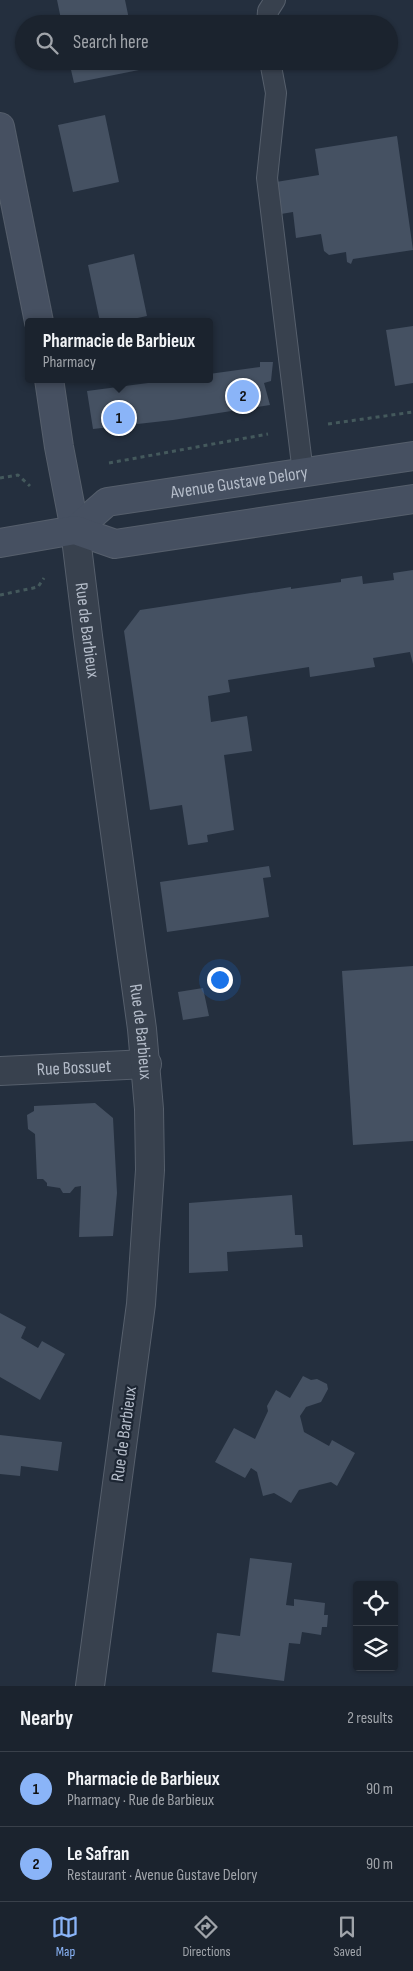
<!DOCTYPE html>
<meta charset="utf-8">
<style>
body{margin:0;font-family:"Sofia Sans Condensed",sans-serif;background:#242b36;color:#f1f3f6}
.controls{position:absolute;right:15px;bottom:15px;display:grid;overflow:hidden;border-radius:5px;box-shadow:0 1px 4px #0004}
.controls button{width:45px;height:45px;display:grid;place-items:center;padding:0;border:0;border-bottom:1px solid #39404a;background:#1b232e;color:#f1f3f6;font:25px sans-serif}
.you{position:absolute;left:219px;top:979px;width:18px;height:18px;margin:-12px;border:4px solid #fff;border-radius:50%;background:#1a73e8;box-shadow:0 0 0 8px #1a73e833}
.badge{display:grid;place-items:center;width:32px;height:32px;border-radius:50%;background:#8ab4f8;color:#111;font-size:16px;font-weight:700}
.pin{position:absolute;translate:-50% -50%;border:2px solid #fff;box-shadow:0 1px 5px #0006}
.popup{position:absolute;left:25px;top:318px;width:188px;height:65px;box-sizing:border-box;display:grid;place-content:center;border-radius:5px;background:#1b232e;filter:drop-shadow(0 1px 4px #0005);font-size:16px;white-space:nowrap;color:#a0a4aa}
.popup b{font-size:19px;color:#f1f3f6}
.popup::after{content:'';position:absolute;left:50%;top:100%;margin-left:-10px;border:10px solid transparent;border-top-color:#1b232e}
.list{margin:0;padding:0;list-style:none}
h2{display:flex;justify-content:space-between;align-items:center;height:65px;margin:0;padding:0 20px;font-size:21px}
h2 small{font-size:16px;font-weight:400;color:#a0a4aa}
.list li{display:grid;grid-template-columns:32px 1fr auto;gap:15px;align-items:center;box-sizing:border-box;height:75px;padding:0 20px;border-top:1px solid #39404a}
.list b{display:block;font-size:19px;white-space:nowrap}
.list p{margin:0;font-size:16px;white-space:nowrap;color:#a0a4aa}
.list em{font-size:16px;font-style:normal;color:#a0a4aa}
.icon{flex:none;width:28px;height:28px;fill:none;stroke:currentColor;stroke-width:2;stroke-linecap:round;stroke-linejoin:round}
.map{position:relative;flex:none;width:413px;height:1686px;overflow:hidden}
.search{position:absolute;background:#1b232e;box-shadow:0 1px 4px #0004;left:15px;right:15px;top:15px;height:55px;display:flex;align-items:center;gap:12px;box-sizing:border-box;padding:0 18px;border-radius:28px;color:#a0a4aa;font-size:19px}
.sheet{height:215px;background:#1b232e}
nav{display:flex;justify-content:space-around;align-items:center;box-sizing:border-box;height:70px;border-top:1px solid #39404a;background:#1b232e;font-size:14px;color:#a0a4aa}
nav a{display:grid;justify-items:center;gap:2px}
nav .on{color:#8ab4f8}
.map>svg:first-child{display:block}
</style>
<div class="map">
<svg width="413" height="1686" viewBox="0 0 413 1686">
<rect width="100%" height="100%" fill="#242f3e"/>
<path fill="#455162" d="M 57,0 L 125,0 L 130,24 L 62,24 Z
M 69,61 L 138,61 L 139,70 L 74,83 Z
M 105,115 L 119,182 L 73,192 L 58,125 Z
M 397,136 L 413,250 L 353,259 L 351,264 L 347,262 L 346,252 L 329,255 L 324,251 L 321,234 L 296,238 L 293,212 L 281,214 L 276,182 L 319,175 L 315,149 Z
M 134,254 L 147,316 L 119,322 L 100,322 L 88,265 Z
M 413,326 L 413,383 L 395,386 L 386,330 Z
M 260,362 L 273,362 L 271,381 L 264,383 L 270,405 L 173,420 L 93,429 L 87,391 L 148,383 L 147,379 L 209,379 L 209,374 L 260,367 Z
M 413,570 L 413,664 L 410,652 L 373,658 L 375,667 L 310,677 L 309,667 L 228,680 L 230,692 L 208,696 L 211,722 L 247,716 L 252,751 L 224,755 L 234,830 L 207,835 L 208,842 L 188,845 L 182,805 L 150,810 L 124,631 L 140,610 L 291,587 L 291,589 L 341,582 L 341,579 L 362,576 L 363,584 L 394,580 L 393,573 Z
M 269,866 L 271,877 L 263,878 L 269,917 L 167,932 L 160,882 Z
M 413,966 L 413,1141 L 353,1145 L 342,971 Z
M 203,988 L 209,1016 L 183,1020 L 178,992 Z
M 95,1103 L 113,1118 L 117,1193 L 113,1236 L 79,1237 L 81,1186 L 75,1187 L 70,1193 L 63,1193 L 60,1188 L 47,1186 L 47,1183 L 43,1179 L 37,1179 L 35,1134 L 28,1129 L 27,1115 L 34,1111 L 34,1106 Z
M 292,1195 L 295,1235 L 302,1235 L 303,1247 L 227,1252 L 228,1271 L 189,1273 L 189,1203 Z
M 0,1313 L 26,1327 L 21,1338 L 38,1348 L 42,1341 L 65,1354 L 40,1400 L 0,1377 Z
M 303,1376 L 311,1380 L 317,1379 L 327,1384 L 328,1389 L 321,1402 L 306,1407 L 300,1416 L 304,1432 L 329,1446 L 332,1440 L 355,1453 L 337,1486 L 331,1482 L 299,1490 L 291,1503 L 274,1493 L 263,1496 L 257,1472 L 251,1468 L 245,1478 L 215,1462 L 234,1428 L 255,1439 L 268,1411 L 267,1406 L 276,1390 L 290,1398 Z
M 0,1435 L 62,1442 L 58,1471 L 21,1466 L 20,1476 L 0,1474 Z
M 250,1558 L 292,1563 L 286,1605 L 294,1606 L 294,1599 L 325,1603 L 324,1615 L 328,1615 L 327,1627 L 322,1627 L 321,1635 L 302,1632 L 300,1644 L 289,1643 L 284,1681 L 212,1672 L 217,1633 L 240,1636 Z"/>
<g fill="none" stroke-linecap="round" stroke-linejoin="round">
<defs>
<path id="service" d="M 267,24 L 268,11 L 275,0
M 270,61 L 276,93 L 267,178 L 303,473"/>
<g id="minor">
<path id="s1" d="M 0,1071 L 147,1064"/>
</g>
<g id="tertiary">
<path id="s2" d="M 75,530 L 88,636 L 142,1029 L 149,1109 L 150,1170 L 141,1304 L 90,1686"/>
</g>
<g id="secondary">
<path d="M 0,127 L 39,322"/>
<path d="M 49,379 L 59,447 L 75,530"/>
<path id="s3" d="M 75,530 L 107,502 L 413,456"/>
<path d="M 0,543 L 75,530 L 115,544 L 413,499"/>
</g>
</defs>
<use href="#service" stroke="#565f6c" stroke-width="22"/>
<use href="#minor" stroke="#565f6c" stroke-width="30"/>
<use href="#tertiary" stroke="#565f6c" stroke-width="30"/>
<use href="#secondary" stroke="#565f6c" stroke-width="30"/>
<path stroke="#44595c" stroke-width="3" stroke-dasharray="4 4" stroke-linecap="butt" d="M 328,424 L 413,412
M 109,463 L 268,434
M 0,478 L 18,475 L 30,486
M 0,595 L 38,587 L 44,578"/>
<use href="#service" stroke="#38414e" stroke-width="20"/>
<use href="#minor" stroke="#38414e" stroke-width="28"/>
<use href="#tertiary" stroke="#38414e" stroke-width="28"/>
<use href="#secondary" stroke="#465061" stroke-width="28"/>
</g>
<g text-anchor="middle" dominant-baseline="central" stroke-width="4.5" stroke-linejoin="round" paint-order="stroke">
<g font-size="18" fill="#b4bcc9" stroke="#1d2633">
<text stroke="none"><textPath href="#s3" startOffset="176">Avenue Gustave Delory</textPath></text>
<text stroke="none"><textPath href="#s2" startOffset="101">Rue de Barbieux</textPath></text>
<text stroke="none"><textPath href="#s2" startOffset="506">Rue de Barbieux</textPath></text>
<text stroke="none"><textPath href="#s1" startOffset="74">Rue Bossuet</textPath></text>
<text transform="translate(124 1434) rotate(-82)">Rue de Barbieux</text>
</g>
</g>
</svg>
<div class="controls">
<button><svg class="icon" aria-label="locate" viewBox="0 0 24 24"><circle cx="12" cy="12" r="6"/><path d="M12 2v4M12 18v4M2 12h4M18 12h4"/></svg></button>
<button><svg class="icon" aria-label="layers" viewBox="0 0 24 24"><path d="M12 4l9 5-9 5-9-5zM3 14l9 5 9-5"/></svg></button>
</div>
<div class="you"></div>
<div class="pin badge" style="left:119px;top:418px">1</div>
<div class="popup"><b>Pharmacie de Barbieux</b>Pharmacy</div>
<div class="pin badge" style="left:243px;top:396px">2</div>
<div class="search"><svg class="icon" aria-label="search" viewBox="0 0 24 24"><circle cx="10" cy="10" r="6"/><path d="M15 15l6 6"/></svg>Search here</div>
</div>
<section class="sheet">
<h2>Nearby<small>2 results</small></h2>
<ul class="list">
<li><span class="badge">1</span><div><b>Pharmacie de Barbieux</b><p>Pharmacy · Rue de Barbieux</p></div><em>90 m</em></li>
<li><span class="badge">2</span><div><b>Le Safran</b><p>Restaurant · Avenue Gustave Delory</p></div><em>90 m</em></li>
</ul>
</section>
<nav>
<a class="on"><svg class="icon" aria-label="map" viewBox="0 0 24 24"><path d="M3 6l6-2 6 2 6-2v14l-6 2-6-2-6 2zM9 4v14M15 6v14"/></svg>Map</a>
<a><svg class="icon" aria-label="directions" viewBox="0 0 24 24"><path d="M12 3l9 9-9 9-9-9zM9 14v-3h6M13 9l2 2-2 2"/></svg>Directions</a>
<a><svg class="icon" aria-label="saved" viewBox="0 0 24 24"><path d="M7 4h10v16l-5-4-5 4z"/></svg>Saved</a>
</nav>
